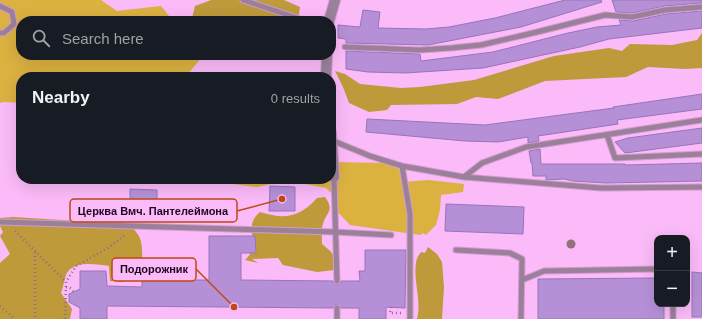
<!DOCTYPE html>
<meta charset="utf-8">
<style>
body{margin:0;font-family:Helvetica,sans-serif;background:#20242c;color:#f1f3f6}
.controls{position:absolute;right:12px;bottom:12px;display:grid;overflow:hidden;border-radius:8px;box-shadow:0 4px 16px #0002}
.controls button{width:36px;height:36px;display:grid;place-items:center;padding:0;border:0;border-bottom:1px solid #363941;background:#171b24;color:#f1f3f6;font:20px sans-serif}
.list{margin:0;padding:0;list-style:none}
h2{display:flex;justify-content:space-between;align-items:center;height:52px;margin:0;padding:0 16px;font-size:17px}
h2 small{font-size:13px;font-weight:400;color:#9ea1a6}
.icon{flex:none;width:22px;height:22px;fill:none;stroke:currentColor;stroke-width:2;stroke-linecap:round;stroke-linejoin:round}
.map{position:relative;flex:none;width:702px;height:319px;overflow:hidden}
.search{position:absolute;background:#171b24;box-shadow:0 4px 16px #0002;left:16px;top:16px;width:320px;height:44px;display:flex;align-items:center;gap:10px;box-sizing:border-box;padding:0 14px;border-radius:16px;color:#9ea1a6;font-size:15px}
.panel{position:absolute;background:#171b24;box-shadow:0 4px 16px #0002;left:16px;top:72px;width:320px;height:112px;border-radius:16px}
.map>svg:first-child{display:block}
</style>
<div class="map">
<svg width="702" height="319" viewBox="0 0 702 319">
<rect width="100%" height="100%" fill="#fbbaf8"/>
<path fill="#dbb140" d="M 0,0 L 101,0 L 117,11 L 161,6 L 173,21 L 21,21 L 21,55 L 204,55 L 185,77 L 21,77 L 21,103 L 4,102 L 0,103 Z
M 332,162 L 387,163 L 399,169 L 403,182 L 428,180 L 464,184 L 463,192 L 441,195 L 440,210 L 436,225 L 426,235 L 423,233 L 420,235 L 350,225 L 333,207 L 332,194 L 326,188 L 300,183 L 276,183 L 257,187 L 216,182 L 152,184 L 142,179 L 136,182 L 116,184 L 118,179 L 331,179 Z"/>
<path fill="#be9a3b" d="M 211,0 L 284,0 L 300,7 L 298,21 L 232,21 L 228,19 L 204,21 L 192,18 L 195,6 Z
M 702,33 L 702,68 L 685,69 L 648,67 L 626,77 L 545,81 L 498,99 L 476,97 L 457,104 L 391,105 L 387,110 L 369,112 L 349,103 L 343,87 L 335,71 L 345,74 L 360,84 L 401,88 L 420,87 L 474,80 L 554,56 L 609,48 L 622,51 L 630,44 L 672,45 L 697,40 Z
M 325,197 C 335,211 326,212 323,224 C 321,230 322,238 322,244 C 333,253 336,255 335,270 L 317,272 L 283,265 L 278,258 L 252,259 L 258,263 L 245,260 C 247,258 250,255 251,252 C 257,236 244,226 260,212 C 285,220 300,217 317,198 Z
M 13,217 L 127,224 C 145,236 142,247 142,266 L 137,272 L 135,279 L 122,282 L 110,281 L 109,266 C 96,264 72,260 66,275 C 64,281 63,288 61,293 L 72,309 L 70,319 L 0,319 L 0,263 L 10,254 L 0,236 L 3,232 L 0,226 L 0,218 Z
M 428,247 L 437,254 L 442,262 L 444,287 L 442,319 L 417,319 C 422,300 413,282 416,263 C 416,259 419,255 421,252 L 425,253 Z"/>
<path fill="#b590d7" stroke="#9874b9" d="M 565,0 L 601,0 L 602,2 L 521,27 L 428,45 L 346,43 L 346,39 L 338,38 L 338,25 L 360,27 L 363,10 L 380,12 L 378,28 L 426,29 L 449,27 L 495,18 Z
M 612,0 L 702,0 L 702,3 L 665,6 L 632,13 L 616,12 Z
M 702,11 L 702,28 L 609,39 L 580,47 L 483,68 L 405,73 L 368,72 L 346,69 L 346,51 L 420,54 L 421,61 L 493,52 L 568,33 L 597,27 L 621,25 L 619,20 L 633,21 L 666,14 Z
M 702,94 L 702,109 L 617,120 L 618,124 L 538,136 L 539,141 L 528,143 L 528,137 L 498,142 L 465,141 L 366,132 L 367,119 L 485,125 L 614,108 L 613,107 Z
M 702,128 L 702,143 L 625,153 L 615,142 L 628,138 Z
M 540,149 L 541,164 L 625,164 L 626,165 L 702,163 L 702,181 L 606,183 L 573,181 L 564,179 L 546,180 L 546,176 L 533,176 L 532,163 L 531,163 L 529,151 Z
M 270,186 L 295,187 L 295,211 L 269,211 Z
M 130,189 L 157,190 L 157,205 L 130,204 Z
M 446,204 L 524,207 L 523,234 L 445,231 Z
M 209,236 L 255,236 L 256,253 L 241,253 L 241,280 L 333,281 L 334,283 L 337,285 L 339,284 L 341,281 L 360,281 L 359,271 L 365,271 L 365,250 L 406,250 L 405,308 L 386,307 L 386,319 L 359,319 L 359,308 L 341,308 L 337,304 L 335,305 L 333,308 L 107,306 L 107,319 L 80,319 L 80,308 L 69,302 L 69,294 L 80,289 L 80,271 L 106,271 L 107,286 L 142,287 L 142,280 L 209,280 Z
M 692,272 L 702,273 L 702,317 L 692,317 Z
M 657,278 L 657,304 L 664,304 L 664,319 L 538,319 L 538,279 Z"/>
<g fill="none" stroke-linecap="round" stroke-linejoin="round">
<defs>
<path id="service" d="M 243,0 L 306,21
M 0,6 L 12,12 L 14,24 L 4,33 L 0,33
M 345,47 L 420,50 L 451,48 L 481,45 L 533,33 L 605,15 L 632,17 L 665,10 L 702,7
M 607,135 L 615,158 L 702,154
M 331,140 L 370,156 L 402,166 L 464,177 L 601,188 L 702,187
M 402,166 L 410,214 L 410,319
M 334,177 L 337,281
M 464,177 L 482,163 L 526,147 L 702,120
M 0,222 L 335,232 L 391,235
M 456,250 L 510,253 L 522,259 L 521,319
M 522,280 L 544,271 L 657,269
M 673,304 L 673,319
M 337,319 L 337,308"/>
<path id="minor" d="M 329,21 L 335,0
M 326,77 L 327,55
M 331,132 L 334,177"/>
</defs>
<use href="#service" stroke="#d39ad1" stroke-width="7"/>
<use href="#minor" stroke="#d39ad1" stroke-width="12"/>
<path stroke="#956893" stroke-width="2.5" stroke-dasharray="1 3" stroke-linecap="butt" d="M 15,231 L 66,282
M 35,252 L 35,319
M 66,287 L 70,288 L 74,292
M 0,306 L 15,319
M 391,307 L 390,313 L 403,313
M 65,319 L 66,282 L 76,266 L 108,248 L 126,234"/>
<use href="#service" stroke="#9b8099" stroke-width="5"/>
<use href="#minor" stroke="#9b8099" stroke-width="10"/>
</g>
<circle fill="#917080" cx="571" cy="244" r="4.5"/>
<path fill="none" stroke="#c04910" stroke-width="1.5" d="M282 199L237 211M234 307L196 269"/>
<g fill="#c04910" stroke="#fbbaf8" stroke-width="1.5">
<circle cx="282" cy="199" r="4"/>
<circle cx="234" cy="307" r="4"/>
</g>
<g fill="#fbbaf8" stroke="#c04910" stroke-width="1.5">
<rect x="70" y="199" width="167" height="23" rx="4"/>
<rect x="112" y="258" width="84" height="23" rx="4"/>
</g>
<g font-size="11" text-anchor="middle" font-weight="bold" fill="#1f081f">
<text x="153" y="215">Церква Вмч. Пантелеймона</text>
<text x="154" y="273">Подорожник</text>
</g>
</svg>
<div class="controls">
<button>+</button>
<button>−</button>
</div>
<div class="search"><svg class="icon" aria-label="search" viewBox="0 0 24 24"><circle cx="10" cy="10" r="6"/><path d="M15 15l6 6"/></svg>Search here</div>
<section class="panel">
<h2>Nearby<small>0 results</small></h2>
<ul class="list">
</ul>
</section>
</div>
